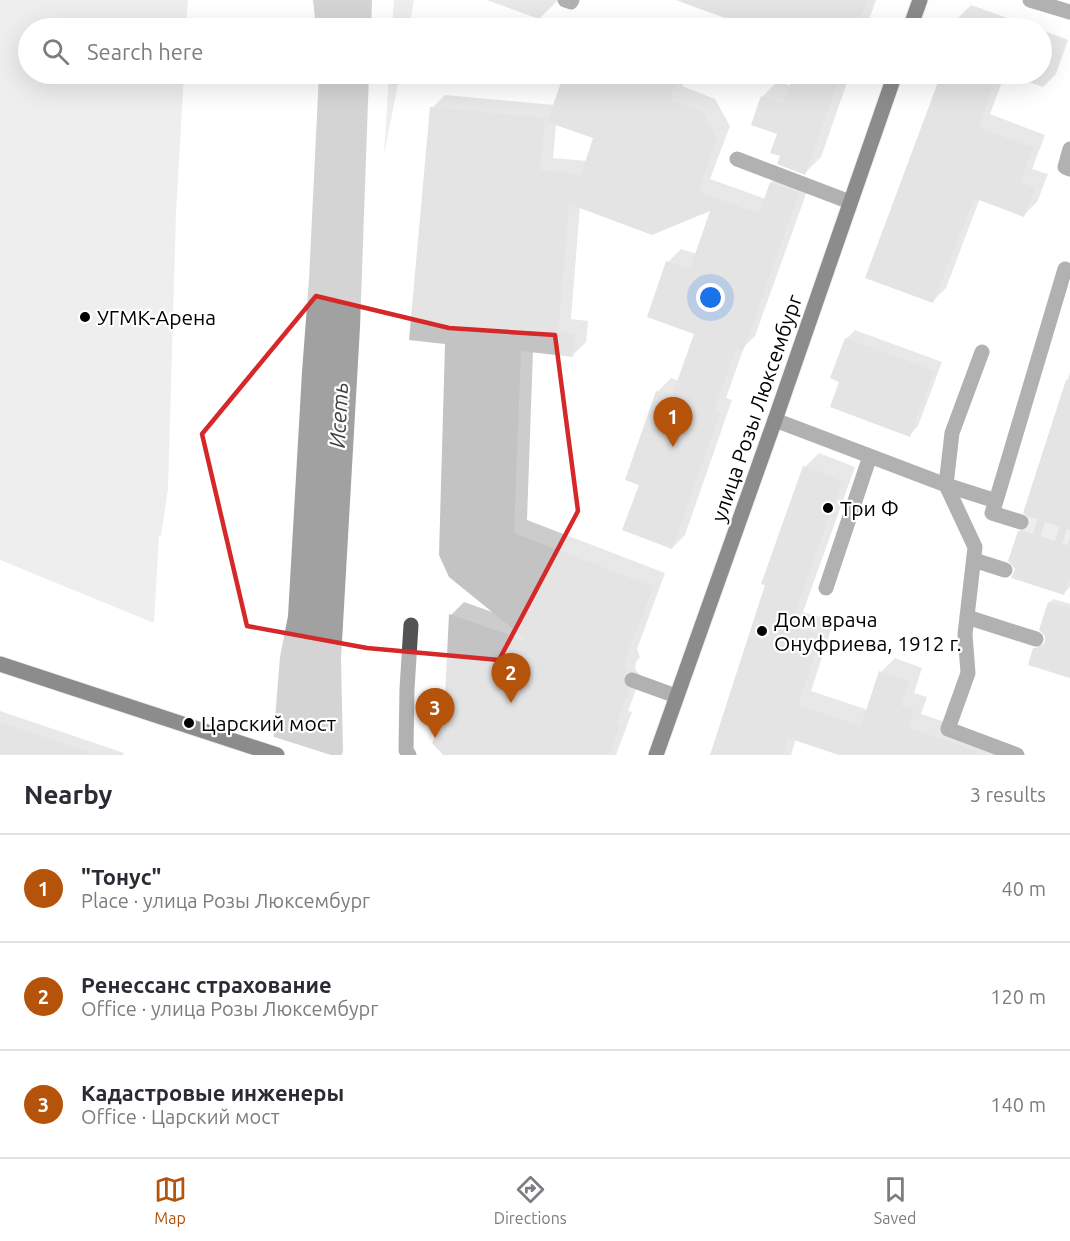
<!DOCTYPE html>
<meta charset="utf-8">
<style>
body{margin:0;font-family:Ubuntu,sans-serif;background:#f7f7f7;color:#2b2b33}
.you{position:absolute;left:711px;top:298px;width:21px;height:21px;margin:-15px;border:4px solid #fff;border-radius:50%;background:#1a73e8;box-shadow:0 0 0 9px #1a73e833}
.badge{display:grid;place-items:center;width:39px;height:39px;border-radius:50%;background:#b45309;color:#fff;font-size:20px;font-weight:700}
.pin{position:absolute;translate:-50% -50px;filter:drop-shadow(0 2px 3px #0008)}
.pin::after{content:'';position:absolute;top:32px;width:21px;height:18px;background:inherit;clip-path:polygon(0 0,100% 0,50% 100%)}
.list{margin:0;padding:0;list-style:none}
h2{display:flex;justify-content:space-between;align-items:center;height:78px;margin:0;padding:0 24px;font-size:26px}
h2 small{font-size:20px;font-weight:400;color:#7c7c81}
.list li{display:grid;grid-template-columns:39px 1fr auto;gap:18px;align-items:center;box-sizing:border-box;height:108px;padding:0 24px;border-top:2px solid #e1e1e2}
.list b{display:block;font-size:22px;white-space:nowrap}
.list p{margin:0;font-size:20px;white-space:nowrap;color:#7c7c81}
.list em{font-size:20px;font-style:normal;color:#7c7c81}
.icon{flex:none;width:33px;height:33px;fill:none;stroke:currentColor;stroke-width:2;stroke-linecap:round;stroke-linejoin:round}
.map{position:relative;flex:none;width:1070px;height:755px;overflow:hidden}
.search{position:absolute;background:#fff;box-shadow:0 6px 24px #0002;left:18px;right:18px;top:18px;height:66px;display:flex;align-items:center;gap:15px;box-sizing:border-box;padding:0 21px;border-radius:33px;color:#7c7c81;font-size:22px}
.sheet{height:402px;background:#fff}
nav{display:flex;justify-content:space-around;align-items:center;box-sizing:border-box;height:84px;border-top:2px solid #e1e1e2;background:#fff;font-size:16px;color:#7c7c81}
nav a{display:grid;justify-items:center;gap:3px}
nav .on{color:#b45309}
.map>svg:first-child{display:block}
</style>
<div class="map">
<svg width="1070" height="755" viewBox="0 0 1070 755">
<rect width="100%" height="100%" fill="#fff"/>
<path fill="#dadada" d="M 0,0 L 188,0 L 186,28 L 28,28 L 28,74 L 184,74 L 176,213 L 168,489 L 161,536 L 159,536 L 154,623 L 0,560 Z
M 394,0 L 414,0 L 409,28 L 392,28 Z
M 389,74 L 400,74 L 384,155 Z"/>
<path fill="#a1a1a1" d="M 313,0 L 372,0 L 371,28 L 316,28 Z
M 319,74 L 369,74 L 360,327 L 341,659 L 343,750 L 342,755 L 272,755 L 280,657 L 288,616 L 302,372 L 309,279 Z"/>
<path fill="#fff" d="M 271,736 L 331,755 L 269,755 Z"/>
<path fill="#0003" fill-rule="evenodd" d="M 487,0 L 558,0 L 539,19 Z
M 676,0 L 876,0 L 866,28 L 755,28 Z
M 971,5 L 1036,28 L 953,28 L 957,19 Z
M 591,24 L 603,28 L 587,28 Z
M 1042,30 L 1068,40 L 1056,74 L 1043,87 L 1005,74 L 990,114 L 1045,135 L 1032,169 L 1048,174 L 1037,202 L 1024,215 L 980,198 L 946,288 L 933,301 L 867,277 L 943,74 L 1042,74 Z
M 565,74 L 686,74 L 682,86 L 715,99 L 730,126 L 710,179 L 766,199 L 771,183 L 784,170 L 811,180 L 755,336 L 744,347 L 726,398 L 732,400 L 685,535 L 672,548 L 640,484 L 627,479 L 658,391 L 671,378 L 679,381 L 696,333 L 668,262 L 681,249 L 697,254 L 713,209 L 580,206 L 571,319 L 588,321 L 586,342 L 573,355 L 533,351 L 527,520 L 665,573 L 637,649 L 640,657 L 636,662 L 635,669 L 641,676 L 628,711 L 632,712 L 616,755 L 445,755 L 434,742 L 440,729 L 446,697 L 451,615 L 464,602 L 495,613 L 447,342 L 432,108 L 445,95 L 555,105 ZM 556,124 L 595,137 L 587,161 L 553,158 Z
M 795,74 L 850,74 L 821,157 L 805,173 L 781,155 L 779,133 L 762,97 L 778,81 L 791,86 Z
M 855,330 L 942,362 L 918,426 L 910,435 L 841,381 L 846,339 Z
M 1070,372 L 1070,587 L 1064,593 L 1016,568 L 1019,532 L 1032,519 L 1025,512 Z
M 819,453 L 855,467 L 803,612 L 834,621 L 811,691 L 868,710 L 881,672 L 895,658 L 922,668 L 914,693 L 927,697 L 921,714 L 984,735 L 1004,755 L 844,755 L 796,739 L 791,755 L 712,755 L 805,467 Z
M 1053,599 L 1070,604 L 1070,677 L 1035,649 L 1039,645 L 1044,645 L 1047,636 L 1049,603 Z
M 0,711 L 124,753 L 123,755 L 0,755 Z"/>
<path fill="#c3c3c3" d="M 682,0 L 867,0 L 857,28 L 753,28 L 681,2 Z
M 564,74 L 679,74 L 670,99 L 703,112 L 717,140 L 698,192 L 759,214 L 770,182 L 799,193 L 743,351 L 736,348 L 714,411 L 720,413 L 672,549 L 622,530 L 639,485 L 625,480 L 656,391 L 672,396 L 694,334 L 647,317 L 666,261 L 690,269 L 710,211 L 652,235 L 569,204 L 558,332 L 575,334 L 573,357 L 521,351 L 514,533 L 653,587 L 624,663 L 628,671 L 623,676 L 623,682 L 629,689 L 616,724 L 620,725 L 609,755 L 443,755 L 432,743 L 439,729 L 445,697 L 449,614 L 529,642 L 449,577 L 439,555 L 445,344 L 409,340 L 430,107 L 545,118 L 540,170 L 581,175 L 593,138 L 547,122 Z
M 794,74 L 841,74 L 805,175 L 777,164 L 780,156 L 770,153 L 777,134 L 751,125 L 761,96 L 783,104 Z
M 941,74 L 998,74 L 978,127 L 1033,148 L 1020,182 L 1035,188 L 1024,217 L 974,198 L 933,303 L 865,278 Z
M 845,338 L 934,371 L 910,437 L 830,407 L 839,382 L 830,378 Z
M 1066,380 L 1070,381 L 1070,576 L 1064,595 L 1011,578 L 1015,569 L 1008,561 L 1018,531 L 1024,531 L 1030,525 L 1030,519 L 1023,513 Z
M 803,466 L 842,481 L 790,626 L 821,635 L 798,705 L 861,726 L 879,671 L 909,682 L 901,706 L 914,711 L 908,728 L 978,751 L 977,755 L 839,755 L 788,738 L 783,755 L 710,755 L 765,585 L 761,584 Z
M 1048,602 L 1070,609 L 1070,678 L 1028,665 L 1033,648 L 1039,648 L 1045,642 L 1045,636 L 1039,630 Z
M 0,722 L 88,752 L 88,755 L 0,755 Z"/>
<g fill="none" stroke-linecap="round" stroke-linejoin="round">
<path stroke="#d9d9d9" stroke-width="15" stroke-dasharray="15 8" stroke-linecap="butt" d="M 1021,522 L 1070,538"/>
<defs>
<path id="major" d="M 910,28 L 920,0
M 0,664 L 277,755
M 656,755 L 775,420 L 895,74"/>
</defs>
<use href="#major" stroke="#dbdbdb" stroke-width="17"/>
<path stroke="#535353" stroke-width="15" d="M 565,0 L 571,2 L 572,0
M 1030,0 L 1070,12
M 1070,149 L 1065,167 L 1070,169
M 737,159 L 850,202
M 982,352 L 952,433 L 946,485 L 975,547 L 965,634 L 968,673 L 948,729 L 1017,755
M 775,420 L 946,485 L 996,501 L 1065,269 L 1070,271
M 996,501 L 992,513 L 1021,522
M 974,560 L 1005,570
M 826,588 L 870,456
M 967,617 L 1036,639
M 632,680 L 676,696
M 409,755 L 406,750 L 407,689 L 411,625"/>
<use href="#major" stroke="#000" stroke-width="15"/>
</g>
<path d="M0 0H1070V755H0ZM 316,296 L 449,328 L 555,335 L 578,511 L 499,660 L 367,648 L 247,626 L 202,434 Z" fill="#fff" fill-opacity=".55" fill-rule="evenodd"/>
<path fill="none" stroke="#d62828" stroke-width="4.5" stroke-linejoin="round" d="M 316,296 L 449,328 L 555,335 L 578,511 L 499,660 L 367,648 L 247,626 L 202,434 Z"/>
<g fill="#000" stroke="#fff" stroke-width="2">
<circle cx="85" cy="317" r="6"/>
<circle cx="828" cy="508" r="6"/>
<circle cx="762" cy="631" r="6"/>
<circle cx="189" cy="723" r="6"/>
</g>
<g text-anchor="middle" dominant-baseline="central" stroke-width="4.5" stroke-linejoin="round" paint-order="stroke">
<g font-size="21" fill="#000" stroke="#fff" text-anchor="start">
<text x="97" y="317">УГМК-Арена</text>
<text x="840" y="508">Три Ф</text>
<text x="774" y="619">Дом врача<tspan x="774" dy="24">Онуфриева, 1912 г.</tspan></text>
<text x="201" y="723">Царский мост</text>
</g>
<g font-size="21" fill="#000" stroke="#fff">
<text transform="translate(756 408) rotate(-71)">улица Розы Люксембург</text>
</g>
<g font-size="22" font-style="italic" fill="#424242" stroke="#fff">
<text transform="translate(338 415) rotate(-87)">Исеть</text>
</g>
</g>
</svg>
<div class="you"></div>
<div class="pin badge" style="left:673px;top:447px">1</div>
<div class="pin badge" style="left:511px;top:703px">2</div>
<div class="pin badge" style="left:435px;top:738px">3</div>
<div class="search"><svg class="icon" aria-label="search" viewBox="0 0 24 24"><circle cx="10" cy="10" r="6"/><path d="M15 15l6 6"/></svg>Search here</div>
</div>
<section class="sheet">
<h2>Nearby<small>3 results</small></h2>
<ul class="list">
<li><span class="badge">1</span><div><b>&quot;Тонус&quot;</b><p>Place · улица Розы Люксембург</p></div><em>40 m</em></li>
<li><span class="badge">2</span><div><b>Ренессанс страхование</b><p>Office · улица Розы Люксембург</p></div><em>120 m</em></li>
<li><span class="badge">3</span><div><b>Кадастровые инженеры</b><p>Office · Царский мост</p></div><em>140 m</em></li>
</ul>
</section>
<nav>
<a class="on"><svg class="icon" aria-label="map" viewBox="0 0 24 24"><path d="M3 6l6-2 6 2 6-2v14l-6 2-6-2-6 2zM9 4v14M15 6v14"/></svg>Map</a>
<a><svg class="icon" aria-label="directions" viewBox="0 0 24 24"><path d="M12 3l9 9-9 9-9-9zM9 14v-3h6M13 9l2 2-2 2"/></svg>Directions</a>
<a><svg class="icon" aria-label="saved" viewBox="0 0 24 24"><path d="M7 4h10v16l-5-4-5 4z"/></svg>Saved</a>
</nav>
